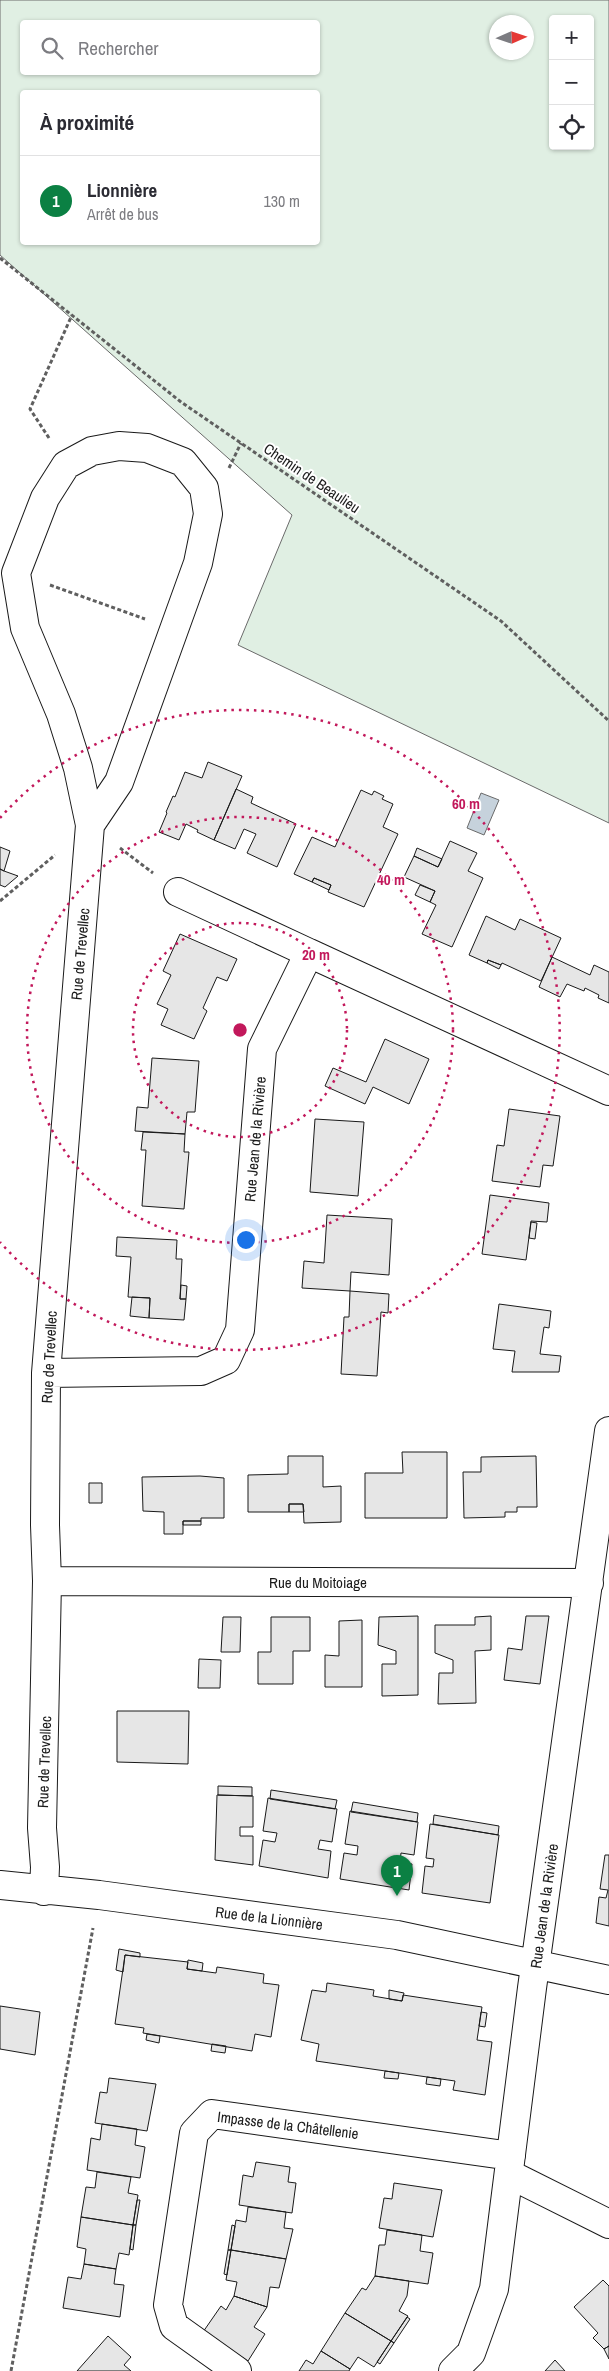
<!DOCTYPE html>
<html lang="fr">
<meta charset="utf-8">
<style>
body{margin:0;font-family:"Archivo Narrow",sans-serif;background:#f7f7f7;color:#2b2b33}
.controls{position:absolute;right:15px;top:15px;display:grid;overflow:hidden;border-radius:5px;box-shadow:0 1px 4px #0004}
.controls button{width:45px;height:45px;display:grid;place-items:center;padding:0;border:0;border-bottom:1px solid #e1e1e2;background:#fff;color:#2b2b33;font:25px sans-serif}
.compass{position:absolute;left:489px;top:15px;width:45px;height:45px;border-radius:50%;background:#fff;box-shadow:0 1px 4px #0004;rotate:87deg}
.you{position:absolute;left:245px;top:1239px;width:18px;height:18px;margin:-12px;border:4px solid #fff;border-radius:50%;background:#1a73e8;box-shadow:0 0 0 8px #1a73e833}
.badge{display:grid;place-items:center;width:32px;height:32px;border-radius:50%;background:#0b8043;color:#fff;font-size:16px;font-weight:700}
.pin{position:absolute;translate:-50% -41px;filter:drop-shadow(0 1px 2px #0008)}
.pin::after{content:'';position:absolute;top:26px;width:18px;height:15px;background:inherit;clip-path:polygon(0 0,100% 0,50% 100%)}
.list{margin:0;padding:0;list-style:none}
h2{display:flex;justify-content:space-between;align-items:center;height:65px;margin:0;padding:0 20px;font-size:21px}
h2 small{font-size:16px;font-weight:400;color:#7c7c81}
.list li{display:grid;grid-template-columns:32px 1fr auto;gap:15px;align-items:center;box-sizing:border-box;height:90px;padding:0 20px;border-top:1px solid #e1e1e2}
.list b{display:block;font-size:19px;white-space:nowrap}
.list p{margin:0;font-size:16px;white-space:nowrap;color:#7c7c81}
.list em{font-size:16px;font-style:normal;color:#7c7c81}
.icon{flex:none;width:28px;height:28px;fill:none;stroke:currentColor;stroke-width:2;stroke-linecap:round;stroke-linejoin:round}
.map{position:relative;flex:none;width:609px;height:2371px;overflow:hidden}
.search{position:absolute;background:#fff;box-shadow:0 1px 4px #0004;left:20px;top:20px;width:300px;height:55px;display:flex;align-items:center;gap:12px;box-sizing:border-box;padding:0 18px;border-radius:5px;color:#7c7c81;font-size:19px}
.panel{position:absolute;background:#fff;box-shadow:0 1px 4px #0004;left:20px;top:90px;width:300px;height:155px;border-radius:5px}
.map>svg:first-child{display:block}
</style>
<div class="map">
<svg width="609" height="2371" viewBox="0 0 609 2371">
<rect width="100%" height="100%" fill="#fff"/>
<path fill="#e0efe3" stroke="#6a6a6a" fill-rule="evenodd" d="M 0,0 L 609,0 L 609,823 L 238,645 L 292,515 L 0,255 ZM 553,19 L 590,19 L 590,146 L 553,146 ZM 318,22 L 318,72 L 22,72 L 22,22 ZM 526,22 L 526,52 L 496,52 L 496,22 ZM 318,92 L 318,242 L 22,242 L 22,92 Z"/>
<path fill="#c6d2dc" stroke="#6a6a6a" d="M 481,793 L 499,800 L 484,835 L 467,828 Z"/>
<path fill="#e6e6e6" stroke="#1a1a1a" d="M 208,762 L 242,776 L 214,840 L 197,832 L 198,830 L 186,824 L 179,840 L 159,832 L 167,813 L 166,812 L 173,796 L 175,797 L 185,772 L 202,778 Z
M 236,789 L 253,797 L 251,803 L 296,824 L 277,867 L 247,853 L 256,834 L 244,829 L 235,849 L 214,840 Z
M 361,790 L 372,795 L 374,791 L 384,796 L 382,799 L 393,804 L 383,827 L 398,834 L 364,907 L 328,892 L 331,885 L 314,878 L 312,882 L 294,874 L 312,837 L 335,847 Z
M 450,841 L 477,853 L 468,871 L 483,878 L 452,947 L 422,934 L 436,905 L 430,902 L 435,891 L 404,877 L 414,856 L 438,867 Z
M 0,847 L 10,851 L 4,871 L 0,869 Z
M 417,848 L 442,859 L 438,867 L 414,856 Z
M 0,869 L 4,871 L 18,876 L 5,887 L 0,885 Z
M 314,878 L 331,885 L 329,890 L 312,882 Z
M 420,885 L 435,891 L 430,902 L 415,895 Z
M 486,916 L 515,930 L 520,919 L 561,938 L 541,981 L 502,963 L 501,965 L 488,960 L 487,963 L 469,955 Z
M 180,934 L 237,959 L 227,981 L 217,977 L 203,1008 L 207,1011 L 194,1039 L 161,1025 L 168,1009 L 157,1004 L 171,975 L 163,971 Z
M 552,957 L 590,975 L 594,965 L 609,972 L 609,1003 L 598,998 L 599,995 L 585,988 L 584,991 L 567,984 L 560,997 L 539,987 Z
M 488,960 L 501,965 L 499,969 L 487,963 Z
M 385,1039 L 429,1059 L 409,1104 L 373,1087 L 365,1104 L 325,1086 L 333,1068 L 366,1082 Z
M 152,1058 L 199,1061 L 195,1112 L 187,1112 L 185,1134 L 135,1131 L 137,1107 L 148,1108 Z
M 509,1109 L 560,1116 L 553,1166 L 543,1165 L 540,1187 L 492,1181 L 497,1145 L 504,1146 Z
M 315,1119 L 364,1122 L 358,1196 L 310,1192 Z
M 143,1132 L 185,1134 L 184,1152 L 189,1152 L 184,1209 L 142,1206 L 146,1150 L 141,1150 Z
M 490,1195 L 549,1203 L 547,1222 L 531,1221 L 526,1260 L 482,1254 Z
M 327,1215 L 392,1219 L 389,1275 L 351,1272 L 350,1291 L 302,1288 L 304,1261 L 324,1263 Z
M 531,1222 L 537,1223 L 535,1239 L 529,1238 Z
M 117,1237 L 177,1240 L 176,1259 L 182,1259 L 180,1299 L 186,1299 L 184,1320 L 149,1318 L 150,1298 L 128,1297 L 131,1257 L 116,1256 Z
M 181,1285 L 187,1286 L 186,1299 L 180,1299 Z
M 350,1291 L 389,1294 L 388,1313 L 381,1312 L 377,1376 L 341,1374 L 344,1317 L 349,1317 Z
M 132,1297 L 150,1298 L 149,1318 L 130,1316 Z
M 499,1304 L 551,1311 L 549,1328 L 544,1327 L 540,1354 L 561,1356 L 559,1372 L 512,1372 L 515,1351 L 493,1349 Z
M 402,1452 L 447,1452 L 447,1518 L 365,1518 L 365,1473 L 403,1473 Z
M 288,1456 L 323,1456 L 323,1487 L 341,1486 L 341,1522 L 304,1523 L 303,1504 L 289,1504 L 289,1512 L 248,1512 L 248,1475 L 288,1474 Z
M 536,1456 L 537,1507 L 517,1507 L 517,1512 L 505,1512 L 505,1517 L 464,1518 L 463,1472 L 481,1472 L 481,1457 Z
M 200,1476 L 224,1478 L 224,1518 L 201,1518 L 201,1521 L 183,1521 L 183,1534 L 164,1534 L 164,1512 L 143,1511 L 142,1477 Z
M 89,1483 L 102,1483 L 102,1503 L 89,1503 Z
M 289,1504 L 303,1504 L 304,1512 L 289,1512 Z
M 183,1521 L 201,1521 L 201,1525 L 183,1525 Z
M 418,1616 L 418,1695 L 382,1696 L 382,1664 L 396,1664 L 396,1651 L 378,1645 L 379,1617 Z
M 491,1616 L 491,1650 L 475,1651 L 476,1703 L 438,1704 L 439,1673 L 453,1673 L 453,1660 L 435,1653 L 435,1625 L 475,1625 L 475,1617 Z
M 526,1616 L 549,1616 L 540,1684 L 504,1680 L 508,1648 L 522,1650 Z
M 223,1617 L 241,1617 L 240,1652 L 221,1652 Z
M 271,1617 L 310,1617 L 310,1651 L 293,1651 L 293,1684 L 258,1684 L 258,1652 L 271,1652 Z
M 362,1620 L 362,1687 L 325,1687 L 325,1655 L 339,1656 L 339,1621 Z
M 199,1659 L 221,1660 L 220,1688 L 198,1688 Z
M 117,1711 L 189,1711 L 188,1764 L 117,1762 Z
M 218,1786 L 252,1787 L 252,1796 L 218,1795 Z
M 271,1790 L 337,1800 L 335,1809 L 270,1799 Z
M 217,1795 L 253,1796 L 253,1827 L 240,1827 L 240,1836 L 253,1836 L 253,1865 L 215,1860 Z
M 268,1798 L 337,1809 L 332,1842 L 320,1840 L 318,1849 L 331,1851 L 328,1878 L 259,1866 L 263,1840 L 275,1842 L 277,1833 L 263,1831 Z
M 353,1802 L 418,1813 L 417,1822 L 351,1812 Z
M 350,1811 L 418,1822 L 414,1855 L 401,1853 L 400,1862 L 412,1864 L 409,1890 L 340,1879 L 344,1853 L 357,1855 L 358,1846 L 345,1844 Z
M 434,1815 L 499,1826 L 498,1835 L 433,1824 Z
M 430,1824 L 499,1835 L 490,1903 L 422,1893 L 425,1866 L 433,1867 L 434,1859 L 426,1858 Z
M 605,1855 L 609,1855 L 609,1926 L 596,1923 L 599,1897 L 606,1898 L 608,1890 L 600,1889 Z
M 119,1949 L 140,1953 L 140,1957 L 125,1955 L 123,1972 L 116,1970 Z
M 125,1955 L 188,1962 L 187,1969 L 216,1973 L 217,1967 L 264,1974 L 263,1983 L 279,1985 L 271,2037 L 255,2034 L 252,2051 L 143,2033 L 144,2028 L 115,2024 Z
M 188,1960 L 203,1963 L 202,1971 L 187,1969 Z
M 327,1983 L 374,1990 L 373,1996 L 402,2001 L 403,1995 L 482,2007 L 477,2040 L 492,2042 L 485,2095 L 453,2090 L 455,2081 L 316,2061 L 319,2044 L 301,2040 L 312,1990 L 326,1992 Z
M 389,1990 L 404,1993 L 402,2001 L 389,1999 Z
M 0,2006 L 40,2012 L 35,2055 L 0,2049 Z
M 481,2012 L 487,2013 L 485,2027 L 479,2026 Z
M 147,2034 L 160,2036 L 159,2043 L 146,2040 Z
M 212,2044 L 226,2046 L 225,2053 L 211,2051 Z
M 385,2071 L 399,2073 L 398,2079 L 384,2078 Z
M 427,2077 L 441,2079 L 440,2086 L 426,2084 Z
M 109,2078 L 156,2084 L 147,2131 L 95,2123 L 100,2092 L 107,2093 Z
M 102,2124 L 137,2129 L 135,2145 L 145,2147 L 140,2178 L 87,2170 L 91,2138 L 100,2140 Z
M 256,2162 L 290,2167 L 288,2182 L 296,2183 L 292,2213 L 239,2205 L 243,2175 L 253,2177 Z
M 97,2172 L 131,2177 L 128,2193 L 138,2195 L 133,2225 L 81,2217 L 86,2187 L 95,2188 Z
M 394,2183 L 442,2190 L 433,2237 L 379,2228 L 384,2198 L 392,2199 Z
M 137,2200 L 140,2200 L 136,2225 L 133,2225 Z
M 248,2207 L 286,2212 L 284,2228 L 293,2229 L 286,2259 L 231,2250 L 236,2220 L 246,2222 Z
M 81,2217 L 133,2225 L 129,2255 L 119,2253 L 116,2269 L 84,2264 L 86,2249 L 77,2247 Z
M 133,2225 L 136,2225 L 133,2250 L 130,2249 Z
M 232,2225 L 235,2226 L 231,2250 L 228,2250 Z
M 387,2230 L 422,2235 L 420,2251 L 433,2253 L 428,2284 L 375,2276 L 379,2245 L 385,2245 Z
M 228,2250 L 231,2250 L 227,2275 L 224,2274 Z
M 231,2250 L 286,2259 L 279,2288 L 270,2287 L 267,2307 L 234,2296 L 237,2282 L 226,2280 Z
M 84,2264 L 116,2269 L 114,2284 L 124,2285 L 120,2317 L 63,2308 L 68,2277 L 81,2279 Z
M 375,2276 L 409,2281 L 407,2296 L 399,2311 L 408,2316 L 391,2341 L 345,2313 L 362,2288 L 366,2290 Z
M 603,2280 L 609,2286 L 609,2346 L 604,2349 L 593,2338 L 598,2333 L 574,2307 Z
M 234,2296 L 267,2307 L 254,2327 L 265,2334 L 248,2361 L 203,2332 L 221,2306 L 226,2310 Z
M 345,2313 L 391,2341 L 374,2367 L 358,2357 L 350,2369 L 321,2351 Z
M 407,2317 L 410,2319 L 394,2343 L 391,2341 Z
M 108,2336 L 131,2357 L 124,2365 L 131,2371 L 77,2371 Z
M 391,2341 L 394,2343 L 380,2364 L 377,2362 Z
M 609,2346 L 609,2359 L 604,2349 Z
M 321,2351 L 350,2369 L 349,2371 L 299,2371 L 306,2360 L 313,2364 Z
M 555,2360 L 565,2371 L 545,2371 Z"/>
<g fill="none" stroke-linecap="round" stroke-linejoin="round">
<defs>
<path id="street" d="M 178,892 L 309,953
M 46,1373 L 201,1371 L 226,1360 L 240,1330 L 262,1049 L 309,953 L 609,1091
M 47,1581 L 589,1583
M 0,1885 L 99,1895 L 397,1935 L 609,1980
M 44,1891 L 45,1867 L 42,1828 L 47,1581 L 45,1525 L 46,1373 L 90,825 L 78,768 L 61,714 L 25,628 L 16,573 L 45,498 L 66,465 L 92,451 L 119,446 L 147,448 L 183,462 L 204,488 L 208,514 L 198,563 L 119,782 L 90,825
M 509,2174 L 609,2224
M 237,2371 L 174,2326 L 168,2305 L 194,2133 L 212,2114 L 511,2156
M 453,2371 L 471,2353 L 494,2289 L 532,1988 L 609,1431"/>
</defs>
<use href="#street" stroke="#1a1a1a" stroke-width="30"/>
<path stroke="#5f5f5f" stroke-width="3" stroke-dasharray="4 2.5" stroke-linecap="butt" d="M 0,258 L 181,402 L 501,621 L 609,721
M 49,438 L 30,409 L 72,315
M 229,468 L 241,443
M 50,585 L 145,619
M 120,848 L 153,873
M 0,901 L 55,855
M 11,2371 L 93,1928"/>
<use href="#street" stroke="#fff" stroke-width="28"/>
</g>
<g fill="none" stroke="#c2185b" stroke-width="2.5" stroke-dasharray="2.5 5">
<circle cx="240" cy="1030" r="107"/>
<circle cx="240" cy="1030" r="213"/>
<path d="M0 818A320 320 0 1 1 0 1242"/>
</g>
<g text-anchor="middle" dominant-baseline="central" stroke-width="4" stroke-linejoin="round" paint-order="stroke">
<g font-size="15" fill="#1a1a1a" stroke="#fff">
<text transform="translate(312 478) rotate(34)">Chemin de Beaulieu</text>
<text transform="translate(80 954) rotate(-85)">Rue de Trevellec</text>
<text transform="translate(255 1139) rotate(-85)">Rue Jean de la Rivière</text>
<text transform="translate(49 1357) rotate(-87)">Rue de Trevellec</text>
<text x="318" y="1582">Rue du Moitoiage</text>
<text transform="translate(44 1762) rotate(-88)">Rue de Trevellec</text>
<text transform="translate(544 1906) rotate(-82)">Rue Jean de la Rivière</text>
<text transform="translate(269 1918) rotate(7)">Rue de la Lionnière</text>
<text transform="translate(288 2125) rotate(7)">Impasse de la Châtellenie</text>
</g>
</g>
<circle cx="240" cy="1030" r="8" fill="#c2185b" stroke="#fff" stroke-width="2.5"/>
<g font-size="15" text-anchor="middle" font-weight="bold" fill="#c2185b" stroke="#fff" stroke-width="4" stroke-linejoin="round" paint-order="stroke">
<text x="466" y="809">60 m</text>
<text x="391" y="885">40 m</text>
<text x="316" y="960">20 m</text>
</g>
</svg>
<div class="controls">
<button>+</button>
<button>−</button>
<button><svg class="icon" aria-label="locate" viewBox="0 0 24 24"><circle cx="12" cy="12" r="6"/><path d="M12 2v4M12 18v4M2 12h4M18 12h4"/></svg></button>
</div>
<svg class="compass" viewBox="-18 -18 36 36"><path d="M0-13l5 13h-10z" fill="#e53935"/><path d="M0 13l5-13h-10z" fill="#7c7c81"/></svg>
<div class="you"></div>
<div class="pin badge" style="left:397px;top:1896px">1</div>
<div class="search"><svg class="icon" aria-label="search" viewBox="0 0 24 24"><circle cx="10" cy="10" r="6"/><path d="M15 15l6 6"/></svg>Rechercher</div>
<section class="panel">
<h2>À proximité<small></small></h2>
<ul class="list">
<li><span class="badge">1</span><div><b>Lionnière</b><p>Arrêt de bus</p></div><em>130 m</em></li>
</ul>
</section>
</div>
